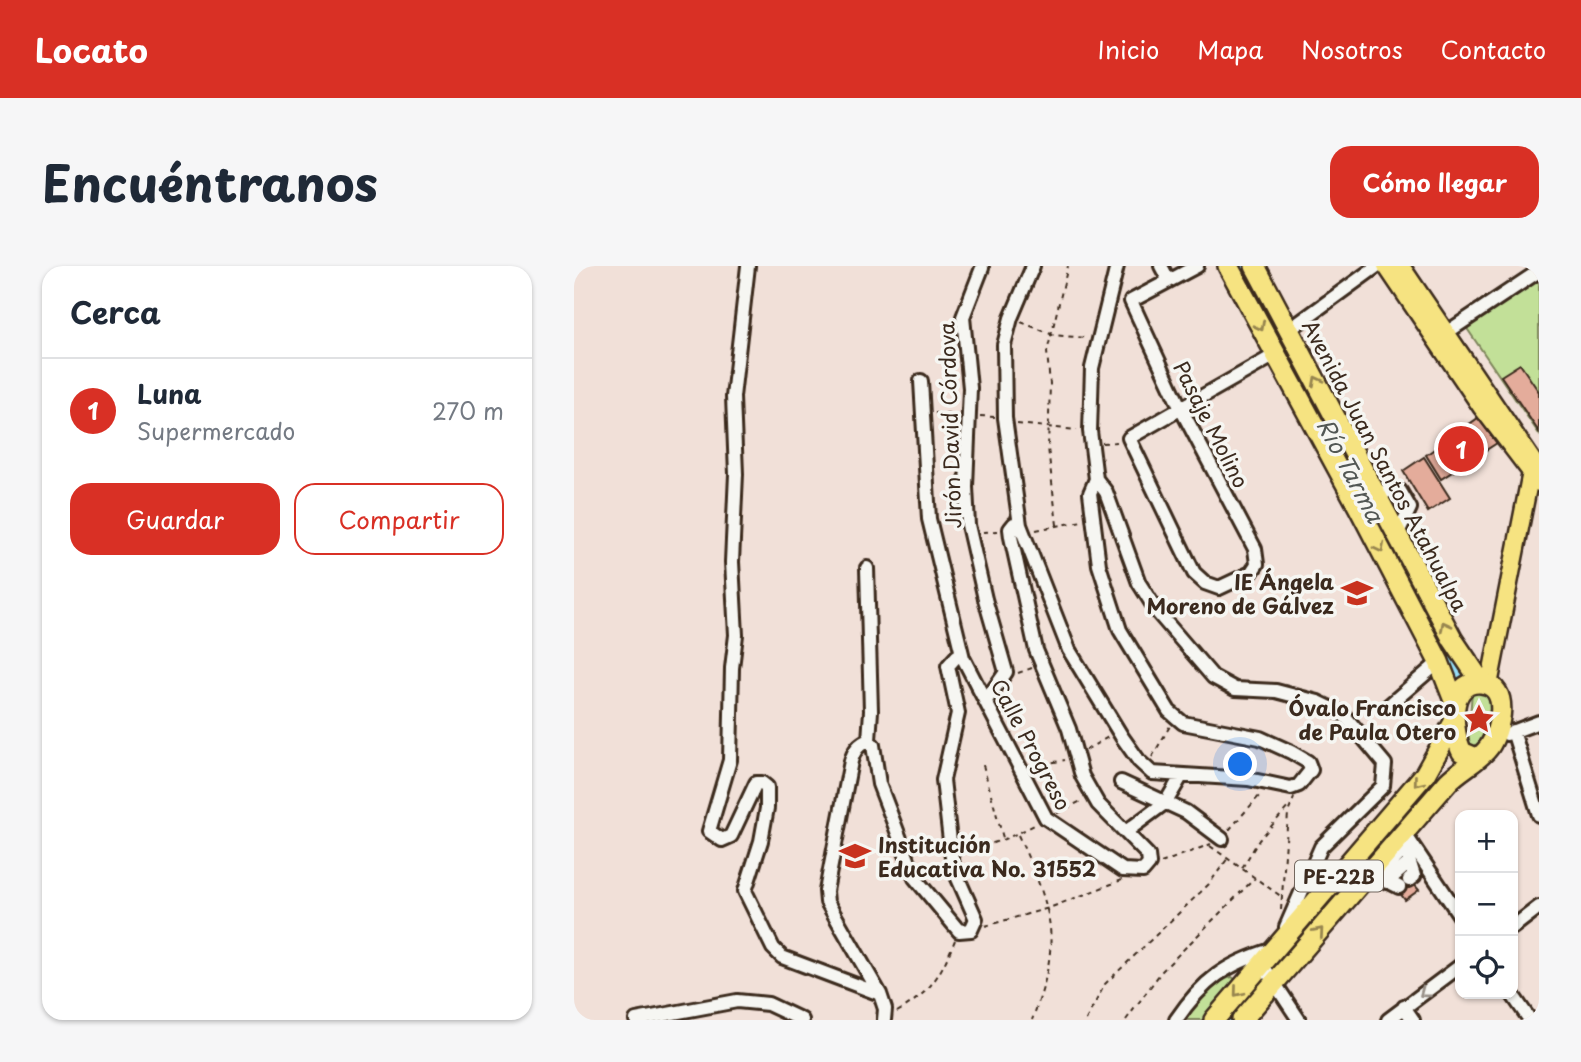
<!DOCTYPE html>
<html lang="es">
<meta charset="utf-8">
<style>
body{margin:0;font-family:"Playpen Sans",sans-serif;background:#f6f6f7;color:#1f2937}
.controls{position:absolute;right:21px;bottom:21px;display:grid;overflow:hidden;border-radius:14px;box-shadow:0 2px 5px #0004}
.controls button{width:63px;height:63px;display:grid;place-items:center;padding:0;border:0;border-bottom:2px solid #e0e1e3;background:#fff;color:#1f2937;font:35px sans-serif}
.you{position:absolute;left:667px;top:499px;width:24px;height:24px;margin:-18px;border:5px solid #fff;border-radius:50%;background:#1a73e8;box-shadow:0 0 0 10px #1a73e833}
.badge{display:grid;place-items:center;width:46px;height:46px;border-radius:50%;background:#d93025;color:#fff;font-size:23px;font-weight:700}
.pin{position:absolute;translate:-50% -50%;border:4px solid #fff;box-shadow:0 2px 7px #0006}
.list{margin:0;padding:0;list-style:none}
h2{display:flex;justify-content:space-between;align-items:center;height:91px;margin:0;padding:0 28px;font-size:30px}
h2 small{font-size:23px;font-weight:400;color:#747a83}
.list li{display:grid;grid-template-columns:46px 1fr auto;gap:21px;align-items:center;box-sizing:border-box;height:105px;padding:0 28px;border-top:2px solid #e0e1e3}
.list b{display:block;font-size:26px;white-space:nowrap}
.list p{margin:0;font-size:23px;white-space:nowrap;color:#747a83}
.list em{font-size:23px;font-style:normal;color:#747a83}
.actions{display:flex;gap:14px;padding:21px 28px}
.actions a{flex:1;padding:16px 0;border:2px solid #d93025;border-radius:21px;text-align:center;font-size:24px;color:#d93025}
.actions .main{background:#d93025;color:#fff}
.icon{flex:none;width:38px;height:38px;fill:none;stroke:currentColor;stroke-width:2;stroke-linecap:round;stroke-linejoin:round}
.map{position:relative;flex:none;width:965px;height:754px;overflow:hidden;border-radius:21px}
header{display:flex;align-items:center;gap:42px;box-sizing:border-box;height:98px;padding:0 35px;background:#d93025;color:#fff}
header strong{font-size:33px}
nav{display:flex;gap:38px;margin-inline-start:auto;font-size:24px}
.intro{display:flex;align-items:center;justify-content:space-between;box-sizing:border-box;height:168px;padding:0 42px}
h1{margin:0;font-size:49px}
.button{padding:18px 32px;border-radius:21px;background:#d93025;color:#fff;font-size:24px;font-weight:700}
main{display:flex;gap:42px;padding:0 42px}
aside{flex:1;background:#fff;border-radius:21px;box-shadow:0 2px 5px #0004}
.map>svg:first-child{display:block}
</style>
<header>
<strong>Locato</strong>
<nav><a>Inicio</a><a>Mapa</a><a>Nosotros</a><a>Contacto</a></nav>
</header>
<div class="intro"><h1>Encuéntranos</h1><a class="button">Cómo llegar</a></div>
<main>
<aside>
<h2>Cerca<small></small></h2>
<ul class="list">
<li><span class="badge">1</span><div><b>Luna</b><p>Supermercado</p></div><em>270 m</em></li>
</ul>
<div class="actions"><a class="main">Guardar</a><a>Compartir</a></div>
</aside>
<div class="map">
<svg width="965" height="754" viewBox="0 0 965 754">
<rect width="100%" height="100%" fill="#f1e0d8"/>
<filter id="ink" filterUnits="userSpaceOnUse"><feTurbulence type="fractalNoise" baseFrequency=".0143" numOctaves="2"/><feDisplacementMap in="SourceGraphic" scale="14" xChannelSelector="R" yChannelSelector="G"/><feConvolveMatrix kernelMatrix="1 2 1 2 8 2 1 2 1" color-interpolation-filters="sRGB"/></filter>
<g filter="url(#ink)">
<path fill="#c2e098" stroke="#7e855b" stroke-width="2" d="M 965,12 L 965,168 L 892,61 Z
M 898,424 L 913,427 L 918,437 L 906,483 L 894,482 Z
M 658,711 L 662,714 L 660,720 L 630,754 L 607,754 C 621,738 637,715 658,711 Z"/>
<g fill="none" stroke-linecap="round" stroke-linejoin="round">
<path stroke="#96ddf8" stroke-width="18" d="M 668,0 L 863,365 L 879,397 L 881,410
M 655,754 L 684,720"/>
</g>
<path fill="#e4ac9b" stroke="#3b2a1e" stroke-width="2" d="M 946,98 L 965,126 L 965,166 L 927,110 Z
M 904,152 L 923,177 L 867,213 L 852,189 Z
M 850,191 L 876,232 L 854,246 L 829,205 Z
M 822,597 L 845,624 L 831,634 L 826,627 Z"/>
<g fill="none" stroke-linecap="round" stroke-linejoin="round">
<defs>
<path id="minor" d="M 174,0 L 159,131 L 162,208 L 158,296 L 162,369 L 158,402 L 156,494 L 135,565 L 148,574 L 157,570 L 182,517 L 188,517 L 193,521 L 193,542 L 187,575 L 171,625 L 199,682 L 208,691 L 306,728
M 459,0 L 437,52 L 430,79 L 431,152 L 446,259 L 495,384 L 548,471 L 565,495 L 578,507 L 674,513 L 717,522 L 725,519 L 737,504 L 734,496 L 717,486 L 686,472 L 609,457 L 595,445 L 546,364 L 525,299 L 516,227 L 522,213 L 516,165 L 518,102 L 543,0
M 587,0 L 595,15
M 623,0 L 557,35 L 606,141 L 681,283 L 683,298 L 677,307 L 645,322 L 631,317 L 620,307 L 555,172 L 701,89
M 408,2 L 389,51 L 396,122 L 392,221 L 394,259 L 411,333 L 432,406 L 413,433
M 715,64 L 803,0
M 872,67 L 965,5
M 347,115 L 355,253 L 389,392 L 472,552 L 549,604 L 569,605 L 575,598 L 574,589 L 524,538 L 508,510 L 495,463 L 462,384 L 437,271 L 436,263 L 440,258 L 446,259
M 522,213 L 532,226 L 565,317 L 584,347 L 639,411 L 661,423 L 702,425 L 744,436 L 769,448 L 811,498 L 809,520 L 747,581 L 712,661
M 801,226 L 826,225 L 836,242 L 823,269
M 293,302 L 297,445 L 295,474
M 813,441 L 865,396
M 939,465 L 965,549
M 933,468 L 965,456
M 547,516 L 612,546 L 648,573
M 553,565 L 592,536 L 608,509
M 831,568 L 886,650
M 828,571 L 840,610 L 835,614
M 797,607 L 825,621
M 806,608 L 831,583
M 813,616 L 835,597
M 939,661 L 965,641
M 688,698 L 725,754
M 938,728 L 956,754
M 830,741 L 839,754
M 62,754 L 163,735 L 194,738 L 228,754
M 310,754 L 311,743 L 306,728 L 253,636 L 252,625 L 277,495 C 280,485 284,478 295,474 L 299,479 L 305,518 L 341,612 L 385,665 L 397,664 L 402,653 L 379,601 L 369,514 L 384,447 L 374,400 L 383,390 L 389,392
M 602,754 C 629,714 652,698 697,684
M 814,754 L 886,700"/>
<path id="major" d="M 812,0 L 908,142 L 965,217
M 827,0 L 963,201
M 915,419 L 958,201"/>
<path id="highway" d="M 654,0 L 785,242 L 865,396 L 881,437
M 681,0 L 879,374 L 908,417
M 640,754 L 851,508 L 879,458
M 668,754 L 874,516 C 886,503 905,495 915,481 C 926,465 938,420 907,417 C 872,414 878,467 888,486 L 902,492"/>
</defs>
<use href="#minor" stroke="#3b2a1e" stroke-width="18"/>
<use href="#major" stroke="#3b2a1e" stroke-width="21"/>
<use href="#highway" stroke="#3b2a1e" stroke-width="24"/>
<path stroke="#3b2a1e" stroke-width="2" stroke-dasharray="5 5" stroke-linecap="butt" d="M 447,56 L 479,69 L 512,72
M 361,147 L 383,149
M 406,150 L 421,151
M 443,158 L 503,164
M 528,177 L 544,176
M 483,259 L 474,182 L 476,118 L 473,86 L 494,0
M 462,264 L 508,255
M 409,266 L 424,265
M 444,407 L 458,402
M 512,484 L 534,471
M 578,491 L 596,460
M 409,499 L 429,572
M 459,500 L 491,494
M 483,547 L 509,534
M 655,564 L 686,529
M 444,569 C 479,646 489,672 458,754
M 636,580 L 708,631
M 389,583 C 415,581 440,570 462,558
M 587,597 L 637,578
M 668,602 L 685,574 L 715,540
M 707,644 L 714,547 L 720,532
M 411,660 L 475,642 L 548,614
M 323,746 C 357,726 366,710 381,674
M 512,754 L 531,718 L 635,618 L 654,592
M 552,754 L 588,705 L 681,612"/>
<use href="#minor" stroke="#f6f6f2" stroke-width="12"/>
<use href="#major" stroke="#f6e381" stroke-width="16"/>
<use href="#highway" stroke="#f6e381" stroke-width="19"/>
</g>
<defs><path id="oneway-chevron" d="M-2-3.5L2.5 0L-2 3.5" fill="none" stroke-width="1.6" stroke-linecap="round" stroke-linejoin="round" transform="scale(1.75)"/></defs>
<g stroke="#988650">
<use href="#oneway-chevron" transform="translate(686 60) rotate(62)"/>
<use href="#oneway-chevron" transform="translate(743 115) rotate(-118)"/>
<use href="#oneway-chevron" transform="translate(806 282) rotate(63)"/>
<use href="#oneway-chevron" transform="translate(871 360) rotate(-118)"/>
<use href="#oneway-chevron" transform="translate(844 516) rotate(129)"/>
<use href="#oneway-chevron" transform="translate(745 666) rotate(-49)"/>
<use href="#oneway-chevron" transform="translate(664 726) rotate(130)"/>
</g>
<use stroke="#989088" href="#oneway-chevron" transform="translate(850 727) rotate(143)"/>
</g>
<defs>
<symbol id="school-bare" viewBox="-9 -9 18 18"><path d="M0-5L7-2L0 1L-7-2ZM-4 1L0 2.5L4 1V4Q0 6-4 4Z" fill="#c8321e" stroke="#f6f6f2" stroke-width="2.5" paint-order="stroke"/></symbol>
<symbol id="sight-bare" viewBox="-9 -9 18 18"><path d="M0-6L1.8-2.2L6-1.7L2.9 1.2L3.7 5.4L0 3.3L-3.7 5.4L-2.9 1.2L-6-1.7L-1.8-2.2Z" fill="#c8321e" stroke="#f6f6f2" stroke-width="2.5" paint-order="stroke"/></symbol>
</defs>
<g fill-rule="evenodd">
<use href="#school-bare" x="761" y="305" width="44" height="44"/>
<use href="#sight-bare" x="883" y="431" width="44" height="44"/>
<use href="#school-bare" x="259" y="568" width="44" height="44"/>
</g>
<g text-anchor="middle" dominant-baseline="central" stroke-width="7" stroke-linejoin="round" paint-order="stroke">
<rect fill="#f6f6f2" stroke="#73675e" stroke-width="2" x="721" y="594.5" width="88" height="31" rx="5"/>
<g font-size="19" font-weight="bold" fill="#3b2a1e">
<text x="765" y="610">PE-22B</text>
</g>
<g font-size="21" fill="#3b2a1e" stroke="#f6f6f2">
<text transform="translate(638 158) rotate(63)">Pasaje Molino</text>
<text transform="translate(375 159) rotate(-92)">Jirón David Córdova</text>
<text transform="translate(812 199) rotate(62)">Avenida Juan Santos Atahualpa</text>
<text transform="translate(458 478) rotate(62)">Calle Progreso</text>
</g>
<g font-size="21" font-weight="bold" fill="#3b2a1e" stroke="#f6f6f2" text-anchor="end">
<text x="760" y="315">IE Ángela<tspan x="760" dy="24">Moreno de Gálvez</tspan></text>
<text x="882" y="441">Óvalo Francisco<tspan x="882" dy="24">de Paula Otero</tspan></text>
<text x="304" y="578" text-anchor="start">Institución<tspan x="304" dy="24">Educativa No. 31552</tspan></text>
</g>
<g font-size="23" font-style="italic" fill="#525754" stroke="#f6f6f2">
<text transform="translate(777 204) rotate(62)">Río Tarma</text>
</g>
</g>
</svg>
<div class="controls">
<button>+</button>
<button>−</button>
<button><svg class="icon" aria-label="locate" viewBox="0 0 24 24"><circle cx="12" cy="12" r="6"/><path d="M12 2v4M12 18v4M2 12h4M18 12h4"/></svg></button>
</div>
<div class="you"></div>
<div class="pin badge" style="left:887px;top:183px">1</div>
</div>
</main>
